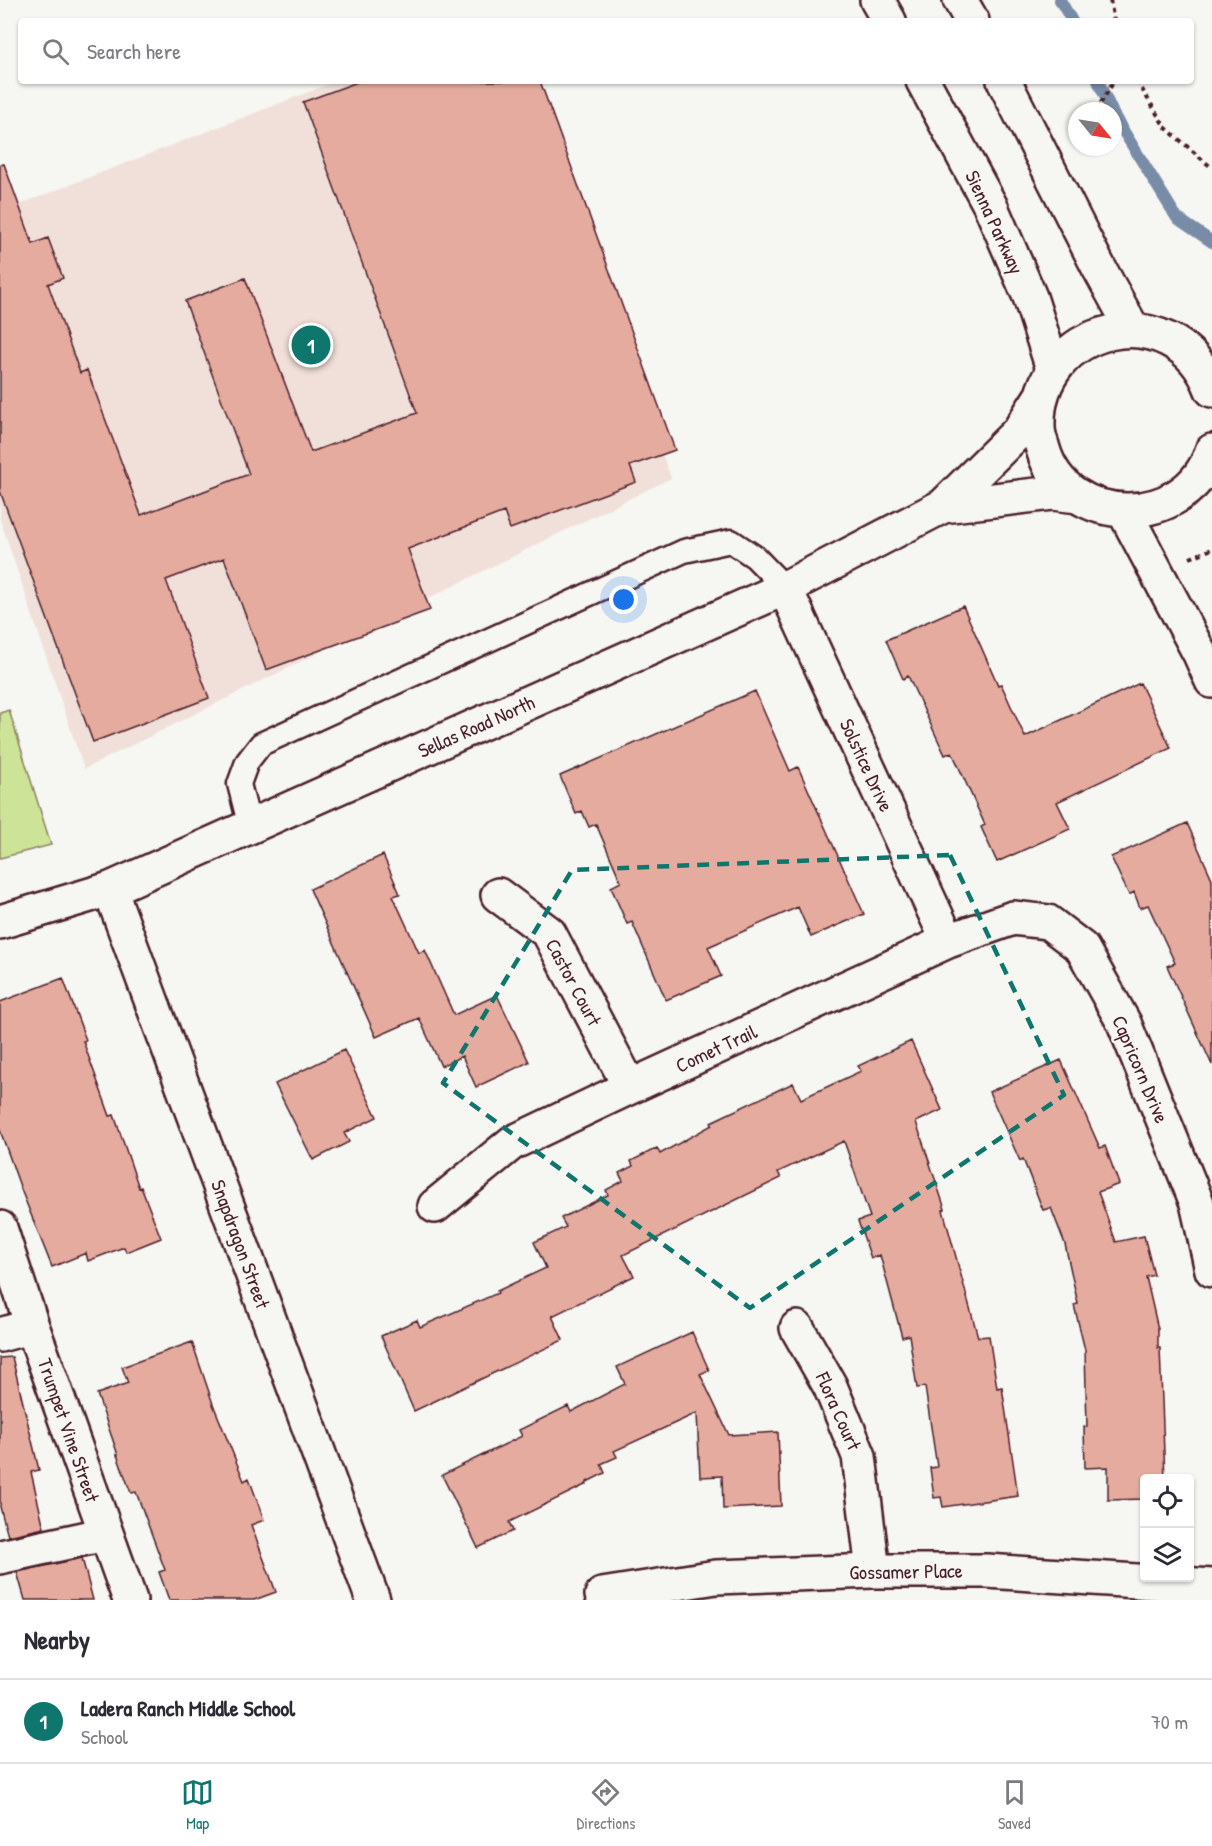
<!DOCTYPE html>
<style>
body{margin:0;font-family:"Patrick Hand",sans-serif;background:#f7f7f7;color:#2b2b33}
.controls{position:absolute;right:18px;bottom:18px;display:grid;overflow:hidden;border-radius:6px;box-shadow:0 2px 4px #0004}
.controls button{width:54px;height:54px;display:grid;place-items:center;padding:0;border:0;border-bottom:2px solid #e1e1e2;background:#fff;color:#2b2b33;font:30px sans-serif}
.compass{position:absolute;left:1068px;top:102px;width:54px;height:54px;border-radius:50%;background:#fff;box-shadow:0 2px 4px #0004;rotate:120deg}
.you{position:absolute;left:624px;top:600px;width:21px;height:21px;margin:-15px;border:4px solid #fff;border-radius:50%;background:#1a73e8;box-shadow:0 0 0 9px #1a73e833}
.badge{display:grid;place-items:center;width:39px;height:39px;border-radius:50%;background:#0f766e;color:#fff;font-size:20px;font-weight:700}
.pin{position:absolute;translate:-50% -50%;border:3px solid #fff;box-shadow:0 2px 6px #0006}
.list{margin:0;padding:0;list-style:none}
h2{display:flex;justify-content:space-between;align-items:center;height:78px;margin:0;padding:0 24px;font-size:26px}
h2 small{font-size:20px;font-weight:400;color:#7c7c81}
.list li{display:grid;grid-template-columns:39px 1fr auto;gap:18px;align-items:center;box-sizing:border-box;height:84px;padding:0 24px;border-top:2px solid #e1e1e2}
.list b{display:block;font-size:22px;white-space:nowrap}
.list p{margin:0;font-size:20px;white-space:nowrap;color:#7c7c81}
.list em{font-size:20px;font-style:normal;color:#7c7c81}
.icon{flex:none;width:33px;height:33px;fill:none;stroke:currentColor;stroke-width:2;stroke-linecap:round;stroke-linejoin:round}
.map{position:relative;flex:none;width:1212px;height:1600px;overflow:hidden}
.search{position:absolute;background:#fff;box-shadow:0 2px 4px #0004;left:18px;right:18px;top:18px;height:66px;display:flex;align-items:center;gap:15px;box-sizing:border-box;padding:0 21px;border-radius:6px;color:#7c7c81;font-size:22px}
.sheet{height:162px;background:#fff}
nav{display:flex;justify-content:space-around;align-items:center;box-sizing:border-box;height:84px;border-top:2px solid #e1e1e2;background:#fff;font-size:16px;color:#7c7c81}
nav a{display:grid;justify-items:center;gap:3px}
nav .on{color:#0f766e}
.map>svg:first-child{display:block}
</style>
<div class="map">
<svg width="1212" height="1600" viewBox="0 0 1212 1600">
<rect width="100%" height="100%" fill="#f6f6f2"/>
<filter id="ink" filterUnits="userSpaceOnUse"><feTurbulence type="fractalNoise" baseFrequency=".0167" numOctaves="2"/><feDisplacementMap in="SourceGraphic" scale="12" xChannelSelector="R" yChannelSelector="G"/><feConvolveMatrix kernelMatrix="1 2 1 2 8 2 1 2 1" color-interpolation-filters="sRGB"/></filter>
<g filter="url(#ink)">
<path fill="#f1e0d9" d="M 337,81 L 524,81 L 671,478 L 84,769 L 0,519 L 0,212 Z"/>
<path fill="#cde398" stroke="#8c8162" stroke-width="1.5" d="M 9,710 L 51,845 L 0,858 L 0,713 Z"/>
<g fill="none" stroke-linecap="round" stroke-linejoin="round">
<path stroke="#798ca7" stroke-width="12" d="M 1060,0 L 1072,21
M 1098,81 L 1112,111
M 1113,114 L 1177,218 L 1212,242"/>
</g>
<path fill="#e4ab9e" stroke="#4a1f2b" stroke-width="1.5" d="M 360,81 L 540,81 L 675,450 L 630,466 L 636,482 L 510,529 L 504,512 L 408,549 L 430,610 L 266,670 L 224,558 L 166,580 L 209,698 L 93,742 L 0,491 L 0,165 L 4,164 L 33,244 L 48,238 L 63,278 L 48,284 L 80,373 L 87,370 L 141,515 L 249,474 L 185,301 L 245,278 L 311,452 L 417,413 L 303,102 Z
M 963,606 L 998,685 L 1001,684 L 1025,737 L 1140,683 L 1171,748 L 1057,802 L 1070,829 L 997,862 L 981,827 L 985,825 L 952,752 L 945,755 L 908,676 L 903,679 L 886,640 Z
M 755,691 L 790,771 L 798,767 L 864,914 L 811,937 L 798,907 L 708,947 L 721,976 L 666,1000 L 632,922 L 627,924 L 611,887 L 621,882 L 596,824 L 589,827 L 582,811 L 576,814 L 560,776 Z
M 1187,823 L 1212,879 L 1212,1065 L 1167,966 L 1175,963 L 1148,905 L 1140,908 L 1134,892 L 1129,895 L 1111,857 Z
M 383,855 L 400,894 L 393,896 L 419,953 L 425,950 L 454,1015 L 497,995 L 529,1062 L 476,1087 L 462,1056 L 441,1066 L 419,1018 L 376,1037 L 310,889 Z
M 63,978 L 86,1040 L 83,1041 L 110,1116 L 114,1115 L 139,1188 L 141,1187 L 161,1238 L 126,1252 L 124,1247 L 88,1261 L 86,1253 L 52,1267 L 22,1192 L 0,1130 L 0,1002 Z
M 911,1041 L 942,1110 L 916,1122 L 945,1209 L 943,1210 L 978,1337 L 989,1336 L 997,1388 L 1002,1387 L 1018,1496 L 943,1507 L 941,1497 L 934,1498 L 930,1468 L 937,1467 L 925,1387 L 917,1388 L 909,1335 L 902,1337 L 880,1255 L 871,1258 L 858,1221 L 870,1217 L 844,1141 L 778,1172 L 781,1178 L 623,1255 L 634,1276 L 552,1316 L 563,1340 L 414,1411 L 381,1336 L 417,1320 L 420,1327 L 498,1293 L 497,1291 L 546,1268 L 534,1242 L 566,1227 L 561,1218 L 608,1195 L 606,1190 L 623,1181 L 619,1173 L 633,1166 L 631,1161 L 657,1148 L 660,1154 L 712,1125 L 711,1122 L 793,1083 L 801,1099 L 861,1071 L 858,1066 Z
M 344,1050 L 377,1117 L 344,1133 L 349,1142 L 313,1160 L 275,1084 Z
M 1061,1060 L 1100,1148 L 1105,1146 L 1119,1184 L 1098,1192 L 1116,1242 L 1144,1236 L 1154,1275 L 1146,1277 L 1158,1329 L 1158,1348 L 1160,1348 L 1165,1479 L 1144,1479 L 1144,1499 L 1108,1500 L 1108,1467 L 1085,1468 L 1084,1427 L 1087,1427 L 1085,1350 L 1074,1305 L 1078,1304 L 1065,1244 L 1051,1208 L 1043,1210 L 1023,1159 L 1020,1161 L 989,1092 Z
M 692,1332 L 709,1370 L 700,1374 L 729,1435 L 778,1432 L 781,1506 L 723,1509 L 722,1476 L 700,1477 L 697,1413 L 614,1451 L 617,1457 L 601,1464 L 605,1473 L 587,1482 L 587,1484 L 509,1522 L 513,1531 L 478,1548 L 442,1475 L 522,1436 L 519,1430 L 568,1406 L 571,1412 L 625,1384 L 617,1367 Z
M 192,1342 L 213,1404 L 244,1481 L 249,1478 L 264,1520 L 251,1525 L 276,1592 L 254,1600 L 169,1600 L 159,1572 L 165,1570 L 136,1492 L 131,1493 L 117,1455 L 118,1455 L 97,1394 L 128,1383 L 122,1367 Z
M 12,1357 L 39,1470 L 31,1472 L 44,1528 L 8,1536 L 0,1507 L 0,1358 Z
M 82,1558 L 93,1600 L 25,1600 L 17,1572 Z"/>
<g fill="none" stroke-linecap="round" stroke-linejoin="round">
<defs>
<path id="lane" d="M 250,827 L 239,784 L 247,762 L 261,744 L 684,551 L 731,541 L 755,557 L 785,588"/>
<path id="street" d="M 785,588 L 948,941
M 498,895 L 549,933 L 630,1087
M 435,1206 L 512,1143 L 630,1087 L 948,941 L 1013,918 L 1048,922 L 1082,948 L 1124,1023 L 1197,1203 L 1212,1270
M 0,1228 L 32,1326 L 130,1600
M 797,1328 L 830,1386 L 859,1456 L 873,1571
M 0,1335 L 32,1326
M 0,1557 L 106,1534
M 602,1595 L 716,1577 L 873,1571 L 987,1571 L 1212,1586"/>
<path id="secondary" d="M 877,0 L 889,21
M 960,0 L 972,21
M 923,81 L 991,207 L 1030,297 L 1053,369
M 1004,81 L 1098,266 L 1133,330
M 1212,390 C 1175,292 1035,323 1038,427 C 1038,435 1041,442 1043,449 C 1066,530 1187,530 1212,451
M 943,506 L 1053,493 L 1078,496
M 1124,511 L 1200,654 L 1212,681
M 110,889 L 373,1600
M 0,922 L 110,889 L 785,588 L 943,506 L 1019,431 L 1040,398"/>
</defs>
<use href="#lane" stroke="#4a1f2b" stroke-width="27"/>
<use href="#street" stroke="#4a1f2b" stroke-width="38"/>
<use href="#secondary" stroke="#4a1f2b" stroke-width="38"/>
<path stroke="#4a1f2b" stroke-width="4" stroke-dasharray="4.5 4.5" stroke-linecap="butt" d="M 1110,0 L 1114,21
M 1137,81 L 1165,127 L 1212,168
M 1096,111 L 1114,81
M 1190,558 L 1212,549"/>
<use href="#lane" stroke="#f6f6f2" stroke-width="22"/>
<use href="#street" stroke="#f6f6f2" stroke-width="33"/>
<use href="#secondary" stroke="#f6f6f2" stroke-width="33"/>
</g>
</g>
<path fill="none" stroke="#0f766e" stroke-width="4.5" stroke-dasharray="12 8" stroke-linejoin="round" d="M 950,855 L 1064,1095 L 750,1308 L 443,1083 L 572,870 Z"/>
<g text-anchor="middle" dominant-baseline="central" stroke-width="5" stroke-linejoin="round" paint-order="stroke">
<g font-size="20" fill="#4a1f2b" stroke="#f6f6f2">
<text transform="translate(995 222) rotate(65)">Sienna Parkway</text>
<text transform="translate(476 726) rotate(-24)">Sellas Road North</text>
<text transform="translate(867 765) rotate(65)">Solstice Drive</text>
<text transform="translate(574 982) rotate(62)">Castor Court</text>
<text transform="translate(716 1048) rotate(-25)">Comet Trail</text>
<text transform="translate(1141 1069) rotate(67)">Capricorn Drive</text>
<text transform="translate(241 1244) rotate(70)">Snapdragon Street</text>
<text transform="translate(839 1411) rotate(66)">Flora Court</text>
<text transform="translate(69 1430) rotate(71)">Trumpet Vine Street</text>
<text transform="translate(906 1571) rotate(-1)">Gossamer Place</text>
</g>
</g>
</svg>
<div class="controls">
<button><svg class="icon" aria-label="locate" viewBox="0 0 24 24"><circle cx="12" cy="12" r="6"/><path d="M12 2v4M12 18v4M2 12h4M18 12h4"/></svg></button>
<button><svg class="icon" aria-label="layers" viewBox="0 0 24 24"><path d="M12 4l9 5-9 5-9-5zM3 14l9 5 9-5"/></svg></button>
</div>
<svg class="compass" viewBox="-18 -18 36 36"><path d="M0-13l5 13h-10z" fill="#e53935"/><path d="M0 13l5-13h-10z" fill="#7c7c81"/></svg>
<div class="you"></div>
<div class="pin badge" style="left:311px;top:345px">1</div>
<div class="search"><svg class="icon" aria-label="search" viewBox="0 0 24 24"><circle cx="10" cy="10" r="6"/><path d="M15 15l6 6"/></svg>Search here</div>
</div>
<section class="sheet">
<h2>Nearby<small></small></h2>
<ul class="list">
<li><span class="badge">1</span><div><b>Ladera Ranch Middle School</b><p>School</p></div><em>70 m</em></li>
</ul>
</section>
<nav>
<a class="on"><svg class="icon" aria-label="map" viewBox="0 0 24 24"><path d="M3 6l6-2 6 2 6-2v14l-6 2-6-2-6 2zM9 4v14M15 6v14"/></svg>Map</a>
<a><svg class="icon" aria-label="directions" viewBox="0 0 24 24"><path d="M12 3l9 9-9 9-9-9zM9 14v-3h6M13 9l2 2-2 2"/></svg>Directions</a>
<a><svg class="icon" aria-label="saved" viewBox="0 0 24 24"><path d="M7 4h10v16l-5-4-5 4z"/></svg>Saved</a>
</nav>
